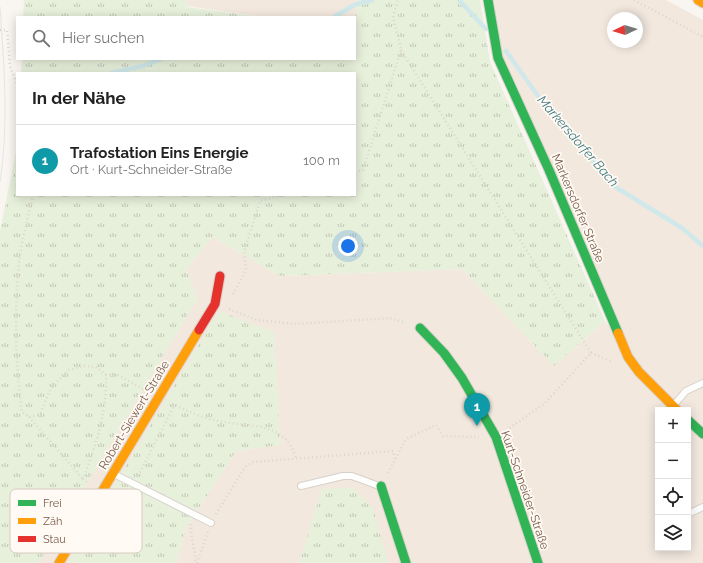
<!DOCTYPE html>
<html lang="de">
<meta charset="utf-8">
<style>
body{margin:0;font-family:Raleway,sans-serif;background:#f6f6f6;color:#222}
.controls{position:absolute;right:12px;bottom:12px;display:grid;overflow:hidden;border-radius:0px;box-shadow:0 2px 10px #0003}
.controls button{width:36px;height:36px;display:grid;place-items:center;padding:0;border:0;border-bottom:1px solid #e0e0e0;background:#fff;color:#222;font:20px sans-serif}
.compass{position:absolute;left:607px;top:12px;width:36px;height:36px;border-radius:50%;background:#fff;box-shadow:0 2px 10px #0003;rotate:266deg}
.you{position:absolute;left:348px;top:246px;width:14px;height:14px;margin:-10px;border:3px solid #fff;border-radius:50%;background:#1a73e8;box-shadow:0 0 0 6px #1a73e833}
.badge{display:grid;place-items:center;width:26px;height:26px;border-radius:50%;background:#5d544f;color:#fff;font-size:13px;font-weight:700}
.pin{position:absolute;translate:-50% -33px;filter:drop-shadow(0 1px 2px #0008)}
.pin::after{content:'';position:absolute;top:21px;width:14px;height:12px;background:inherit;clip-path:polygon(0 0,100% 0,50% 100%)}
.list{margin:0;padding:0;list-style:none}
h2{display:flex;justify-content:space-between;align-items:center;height:52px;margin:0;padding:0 16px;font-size:17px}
h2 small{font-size:13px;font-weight:400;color:#767676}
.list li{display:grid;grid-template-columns:26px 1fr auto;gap:12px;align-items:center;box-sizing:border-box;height:72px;padding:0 16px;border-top:1px solid #e0e0e0}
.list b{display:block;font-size:15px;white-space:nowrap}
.list p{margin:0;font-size:13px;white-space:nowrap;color:#767676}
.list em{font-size:13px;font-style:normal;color:#767676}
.icon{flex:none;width:22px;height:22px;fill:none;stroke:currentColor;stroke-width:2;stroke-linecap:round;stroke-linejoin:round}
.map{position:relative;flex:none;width:703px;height:563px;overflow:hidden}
.search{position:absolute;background:#fff;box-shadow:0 2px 10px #0003;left:16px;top:16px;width:340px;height:44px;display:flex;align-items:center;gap:10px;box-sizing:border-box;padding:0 14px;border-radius:0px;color:#767676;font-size:15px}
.panel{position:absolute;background:#fff;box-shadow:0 2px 10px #0003;left:16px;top:72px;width:340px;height:124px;border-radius:0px}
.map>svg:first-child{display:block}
</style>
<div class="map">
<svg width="703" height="563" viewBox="0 0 703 563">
<defs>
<pattern id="grass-tufts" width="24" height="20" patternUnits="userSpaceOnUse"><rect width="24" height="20" fill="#e7f0db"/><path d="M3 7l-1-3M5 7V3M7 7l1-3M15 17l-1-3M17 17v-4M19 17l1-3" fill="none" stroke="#c0c6b4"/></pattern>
</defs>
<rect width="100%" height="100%" fill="#f9f5f0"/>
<path fill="#f2e8de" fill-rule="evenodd" d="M 187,0 L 358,0 L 355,17 L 262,17 L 187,6 Z
M 489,0 L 666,0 L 703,20 L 703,432 L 688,418 L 688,410 L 679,410 L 639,371 L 500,58 ZM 613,18 L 637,18 L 637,42 L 613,42 Z
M 213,237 L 280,276 L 462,269 L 554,366 L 605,321 L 673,410 L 658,410 L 658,548 L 688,548 L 688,424 L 703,438 L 703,563 L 176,563 L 186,528 L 236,451 L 280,445 L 274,332 L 68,563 L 39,563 L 197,299 L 186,269 Z"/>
<path fill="url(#grass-tufts)" d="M 24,0 L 187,0 L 187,7 L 262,17 L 23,17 Z
M 358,0 L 480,0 L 490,62 L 605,321 L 554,366 L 462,269 L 280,276 L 213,237 L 186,269 L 197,299 L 39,563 L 0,563 L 0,231 L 17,147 L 17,195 L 355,195 L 355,73 L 21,73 L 22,59 L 355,59 L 355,17 Z
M 219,311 L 274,332 L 280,445 L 236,451 L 186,528 L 176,563 L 68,563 Z
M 353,488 L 373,508 L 388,563 L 299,563 L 322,489 Z"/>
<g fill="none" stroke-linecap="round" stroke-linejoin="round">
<path stroke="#d0e8ea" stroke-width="4.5" d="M 459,0 L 486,29
M 334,17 L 354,5 L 372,0
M 506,51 L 548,110 L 617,188 L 682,228 L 703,246
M 111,73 L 143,66 L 161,59"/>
<defs>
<path id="lane" d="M 673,406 L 686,391 L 703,383
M 114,474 L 211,523
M 301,486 L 343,476 L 352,476 L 379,486
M 688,514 L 703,507"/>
<path id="fast" d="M 488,0 L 498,58 L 549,170 L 618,333
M 420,328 L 444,353 L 462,378 L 496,437 L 538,563
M 688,420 L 703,434
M 381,486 L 406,563"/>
<path id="slow" d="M 698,0 L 703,3
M 618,333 L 628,357 L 639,372 L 677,410
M 59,563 L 199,330"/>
<path id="jam" d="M 199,330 L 215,304 L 220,276"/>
</defs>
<use href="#lane" stroke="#d7d1cb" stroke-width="8"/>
<use href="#fast" stroke="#d9d2cb" stroke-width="11"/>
<use href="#slow" stroke="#d9d2cb" stroke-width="11"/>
<use href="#jam" stroke="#d9d2cb" stroke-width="11"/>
<path stroke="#dcd5d0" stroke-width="2.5" stroke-dasharray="1 3" stroke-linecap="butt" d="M 634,0 L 703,37
M 0,30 L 7,30 L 10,66 L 17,84
M 401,50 L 591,353 L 544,404 L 508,429
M 355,172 L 363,170 L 401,50 L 393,16 L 398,0
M 33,195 C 29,214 23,235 20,254 C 14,306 15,361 22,412 L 29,417 L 40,414 L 51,388 L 69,370 L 84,366 L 96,367 L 106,375 C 107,412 96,445 83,479 L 89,484
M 233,294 L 246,270 L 244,252 L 260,201 L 281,195
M 229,309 L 257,320 L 296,324 L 390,318 L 406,323
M 591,353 L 613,362
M 106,375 L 116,374 L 145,390
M 172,404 C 187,411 203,418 219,421 C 251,428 284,420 296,458
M 29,417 L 83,479
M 388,473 L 406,439 L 436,425 L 443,436 L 479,437
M 138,476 L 174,406
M 116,498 L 128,492
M 216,514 L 245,467 L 253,462 L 393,451 L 395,459
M 190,524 L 196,563
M 197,563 L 208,531"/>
<use href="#lane" stroke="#fefefd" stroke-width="6"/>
<use href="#fast" stroke="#30b455" stroke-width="9"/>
<use href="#slow" stroke="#ff9f0a" stroke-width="9"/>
<use href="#jam" stroke="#e5322d" stroke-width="9"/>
<path stroke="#e6e3e7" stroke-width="1" d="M 0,7 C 4,65 9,124 0,182"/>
</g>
<g text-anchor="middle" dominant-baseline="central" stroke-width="3.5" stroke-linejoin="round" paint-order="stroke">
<g font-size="12" fill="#7a5c4d" stroke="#fffaf3">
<text transform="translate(578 208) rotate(67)">Markersdorfer Straße</text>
<text transform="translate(134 415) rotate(-59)">Robert-Siewert-Straße</text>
<text transform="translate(525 490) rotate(71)">Kurt-Schneider-Straße</text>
</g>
<g font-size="13" font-style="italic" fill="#437c86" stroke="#fffaf3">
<text transform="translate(578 141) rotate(49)">Markersdorfer Bach</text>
</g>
</g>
<rect x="10" y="489" width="132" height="64" rx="6" fill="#fffaf3" stroke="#d7cbc1" stroke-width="1"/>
<rect x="18" y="500" width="18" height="6" fill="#30b455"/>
<rect x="18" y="518" width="18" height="6" fill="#ff9f0a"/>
<rect x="18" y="536" width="18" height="6" fill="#e5322d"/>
<g font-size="11" fill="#7a5c4d">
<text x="43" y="507">Frei</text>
<text x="43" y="525">Zäh</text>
<text x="43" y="543">Stau</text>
</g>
</svg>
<div class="controls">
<button>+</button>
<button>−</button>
<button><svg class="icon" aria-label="locate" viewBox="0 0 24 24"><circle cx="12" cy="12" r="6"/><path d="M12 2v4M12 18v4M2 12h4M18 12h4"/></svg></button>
<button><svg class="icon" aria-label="layers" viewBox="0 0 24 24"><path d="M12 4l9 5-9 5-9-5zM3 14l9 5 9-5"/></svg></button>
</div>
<svg class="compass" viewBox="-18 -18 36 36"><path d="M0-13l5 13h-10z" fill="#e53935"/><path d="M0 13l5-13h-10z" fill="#767676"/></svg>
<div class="you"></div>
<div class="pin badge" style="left:477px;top:426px;background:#0f9aa8">1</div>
<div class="search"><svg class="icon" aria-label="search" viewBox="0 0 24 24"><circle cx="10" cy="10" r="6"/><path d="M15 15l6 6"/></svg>Hier suchen</div>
<section class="panel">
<h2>In der Nähe<small></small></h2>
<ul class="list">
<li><span class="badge" style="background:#0f9aa8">1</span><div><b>Trafostation Eins Energie</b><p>Ort · Kurt-Schneider-Straße</p></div><em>100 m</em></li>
</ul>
</section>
</div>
